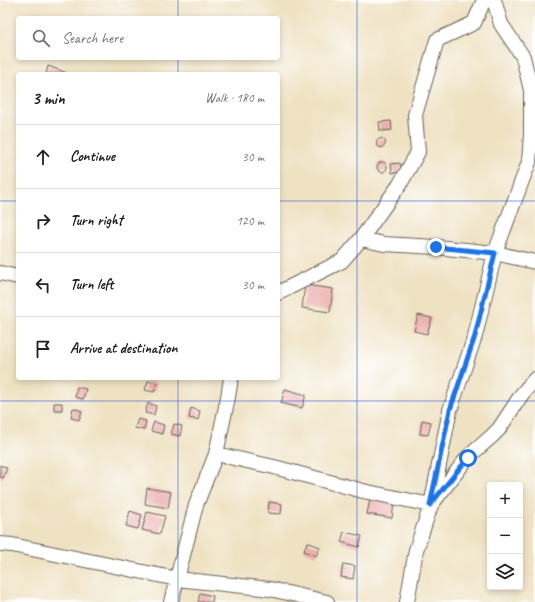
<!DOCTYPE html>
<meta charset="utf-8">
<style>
body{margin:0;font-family:Caveat,sans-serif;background:#f2f2f2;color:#202124}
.controls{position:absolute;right:12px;bottom:12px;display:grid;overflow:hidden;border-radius:4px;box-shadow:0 2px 6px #0003}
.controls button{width:36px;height:36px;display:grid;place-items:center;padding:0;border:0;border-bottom:1px solid #e0e0e0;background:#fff;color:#202124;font:20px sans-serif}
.stop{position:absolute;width:12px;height:12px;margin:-9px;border:3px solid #1a73e8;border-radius:50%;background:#fff}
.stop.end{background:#1a73e8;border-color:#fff;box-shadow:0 1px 4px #0008}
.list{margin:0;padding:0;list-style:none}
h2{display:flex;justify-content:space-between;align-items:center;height:52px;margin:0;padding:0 16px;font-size:17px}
h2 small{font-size:13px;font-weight:400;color:#757577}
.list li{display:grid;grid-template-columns:26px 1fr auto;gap:12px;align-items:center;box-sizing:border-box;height:64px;padding:0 16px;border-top:1px solid #e0e0e0}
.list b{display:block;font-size:15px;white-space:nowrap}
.list em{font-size:13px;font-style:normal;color:#757577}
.icon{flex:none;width:22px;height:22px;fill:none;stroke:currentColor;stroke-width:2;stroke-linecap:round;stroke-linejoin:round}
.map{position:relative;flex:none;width:535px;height:602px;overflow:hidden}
.search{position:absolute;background:#fff;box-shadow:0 2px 6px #0003;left:16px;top:16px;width:264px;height:44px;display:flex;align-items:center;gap:10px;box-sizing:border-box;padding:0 14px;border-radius:4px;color:#757577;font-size:15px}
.panel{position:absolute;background:#fff;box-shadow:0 2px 6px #0003;left:16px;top:72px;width:264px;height:308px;border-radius:4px}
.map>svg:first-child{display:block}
</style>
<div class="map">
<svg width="535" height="602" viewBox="0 0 535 602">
<rect width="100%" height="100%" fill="#fff"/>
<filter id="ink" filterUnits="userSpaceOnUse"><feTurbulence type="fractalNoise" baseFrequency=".025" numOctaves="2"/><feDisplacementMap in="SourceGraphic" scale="8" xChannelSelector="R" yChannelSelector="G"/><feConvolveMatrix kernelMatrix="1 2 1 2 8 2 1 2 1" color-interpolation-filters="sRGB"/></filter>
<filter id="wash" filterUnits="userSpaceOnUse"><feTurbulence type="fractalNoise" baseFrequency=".012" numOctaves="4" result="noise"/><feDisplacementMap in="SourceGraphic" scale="16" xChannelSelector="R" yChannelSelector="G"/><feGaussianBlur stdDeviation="0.9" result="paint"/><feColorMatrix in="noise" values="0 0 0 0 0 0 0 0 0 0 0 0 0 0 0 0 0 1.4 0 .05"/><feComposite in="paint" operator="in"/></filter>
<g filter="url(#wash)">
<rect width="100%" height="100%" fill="#efe2c3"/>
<g id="blocks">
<path fill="#ebafad" d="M 48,66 L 70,74 L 46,74 Z
M 391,121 L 392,130 L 380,131 L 379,122 Z
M376.5 143a4.5 4.5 0 1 1 9 0a4.5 4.5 0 1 1-9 0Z
M377 167a5 5 0 1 1 10 0a5 5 0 1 1-10 0Z
M 400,163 L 401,172 L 392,173 L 391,164 Z
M 305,285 L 333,289 L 330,312 L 302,308 Z
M 418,315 L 432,318 L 427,334 L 414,331 Z
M 148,381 L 157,383 L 154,392 L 145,390 Z
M 77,387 L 86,389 L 83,399 L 75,397 Z
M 285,389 L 306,395 L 302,408 L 281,403 Z
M 54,403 L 62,403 L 62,410 L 54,410 Z
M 148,403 L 156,406 L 154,415 L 145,413 Z
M 73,408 L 82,411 L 79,420 L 71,418 Z
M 191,408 L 200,411 L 198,420 L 189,418 Z
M 138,419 L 146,421 L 144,430 L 135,428 Z
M 422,420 L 431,422 L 428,435 L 420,434 Z
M 154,422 L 164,425 L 162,434 L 151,431 Z
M 174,424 L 182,426 L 180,436 L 171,434 Z
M 0,465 L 7,468 L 3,478 L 0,477 Z
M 147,488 L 171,492 L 168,508 L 145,504 Z
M 370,499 L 394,503 L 392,518 L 367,514 Z
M 269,502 L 282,504 L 281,514 L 268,513 Z
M 130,511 L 142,515 L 138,529 L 126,526 Z
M 147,512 L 165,516 L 160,534 L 142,530 Z
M 344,532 L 362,536 L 359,547 L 341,542 Z
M 307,542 L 320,547 L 316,556 L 304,551 Z
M 343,564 L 355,566 L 353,579 L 341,577 Z
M 200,593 L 213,596 L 212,602 L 198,602 Z"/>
</g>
</g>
<g filter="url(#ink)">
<use href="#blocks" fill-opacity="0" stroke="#666156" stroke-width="1"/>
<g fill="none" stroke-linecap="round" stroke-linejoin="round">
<defs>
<path id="street" d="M 361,239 L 400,184 L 418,152 L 415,115 L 437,40 L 474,23 L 484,0
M 0,273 L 18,277
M 278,293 L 342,261 L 361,239 L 384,244 L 436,247 L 495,253 L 535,262
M 216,454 L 274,467 L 363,491 L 431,505 L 468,457 L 492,436 L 499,429 L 522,394 L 535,379
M 0,544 L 12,545 L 177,579 L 270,589 L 327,602
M 171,602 L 196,505 L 216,454 L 228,397 L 231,378
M 407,602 L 416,550 L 431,505 L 450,410 L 475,336 L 495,253 L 529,162 L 531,135 L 531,90 L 523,57 L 501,24 L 494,0"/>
</defs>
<use href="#street" stroke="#666156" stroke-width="16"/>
<use href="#street" stroke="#fff" stroke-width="14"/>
</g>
</g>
<g fill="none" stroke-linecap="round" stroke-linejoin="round" filter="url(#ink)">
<path stroke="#1a73e8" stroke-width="5" d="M 436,247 L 495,253 L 475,336 L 450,410 L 430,505 L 468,458"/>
</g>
<path fill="none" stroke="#1d4ed8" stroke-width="1" stroke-opacity="0.55" d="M 178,0 L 178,18M 357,0 L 357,602M 178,58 L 178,74M 0,201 L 18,201M 278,201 L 535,201M 178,378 L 178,602M 0,401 L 535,401"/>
</svg>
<div class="controls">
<button>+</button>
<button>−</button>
<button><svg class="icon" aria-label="layers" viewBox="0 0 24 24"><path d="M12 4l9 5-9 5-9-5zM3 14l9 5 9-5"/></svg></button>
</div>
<div class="stop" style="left:468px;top:458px"></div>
<div class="stop end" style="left:436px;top:247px"></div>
<div class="search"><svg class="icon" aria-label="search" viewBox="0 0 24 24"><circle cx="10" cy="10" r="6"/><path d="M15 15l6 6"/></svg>Search here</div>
<section class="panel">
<h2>3 min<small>Walk · 180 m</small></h2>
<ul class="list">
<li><svg class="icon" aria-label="ahead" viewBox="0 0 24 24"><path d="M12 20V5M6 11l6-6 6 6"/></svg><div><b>Continue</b></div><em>30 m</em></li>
<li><svg class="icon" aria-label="right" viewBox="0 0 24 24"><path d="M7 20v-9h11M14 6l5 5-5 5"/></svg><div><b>Turn right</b></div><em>120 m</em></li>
<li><svg class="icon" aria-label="left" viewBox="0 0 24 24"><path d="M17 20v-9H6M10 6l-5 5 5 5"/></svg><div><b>Turn left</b></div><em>30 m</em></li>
<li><svg class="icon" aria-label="arrive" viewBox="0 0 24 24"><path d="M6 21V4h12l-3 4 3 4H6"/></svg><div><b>Arrive at destination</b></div></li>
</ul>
</section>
</div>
